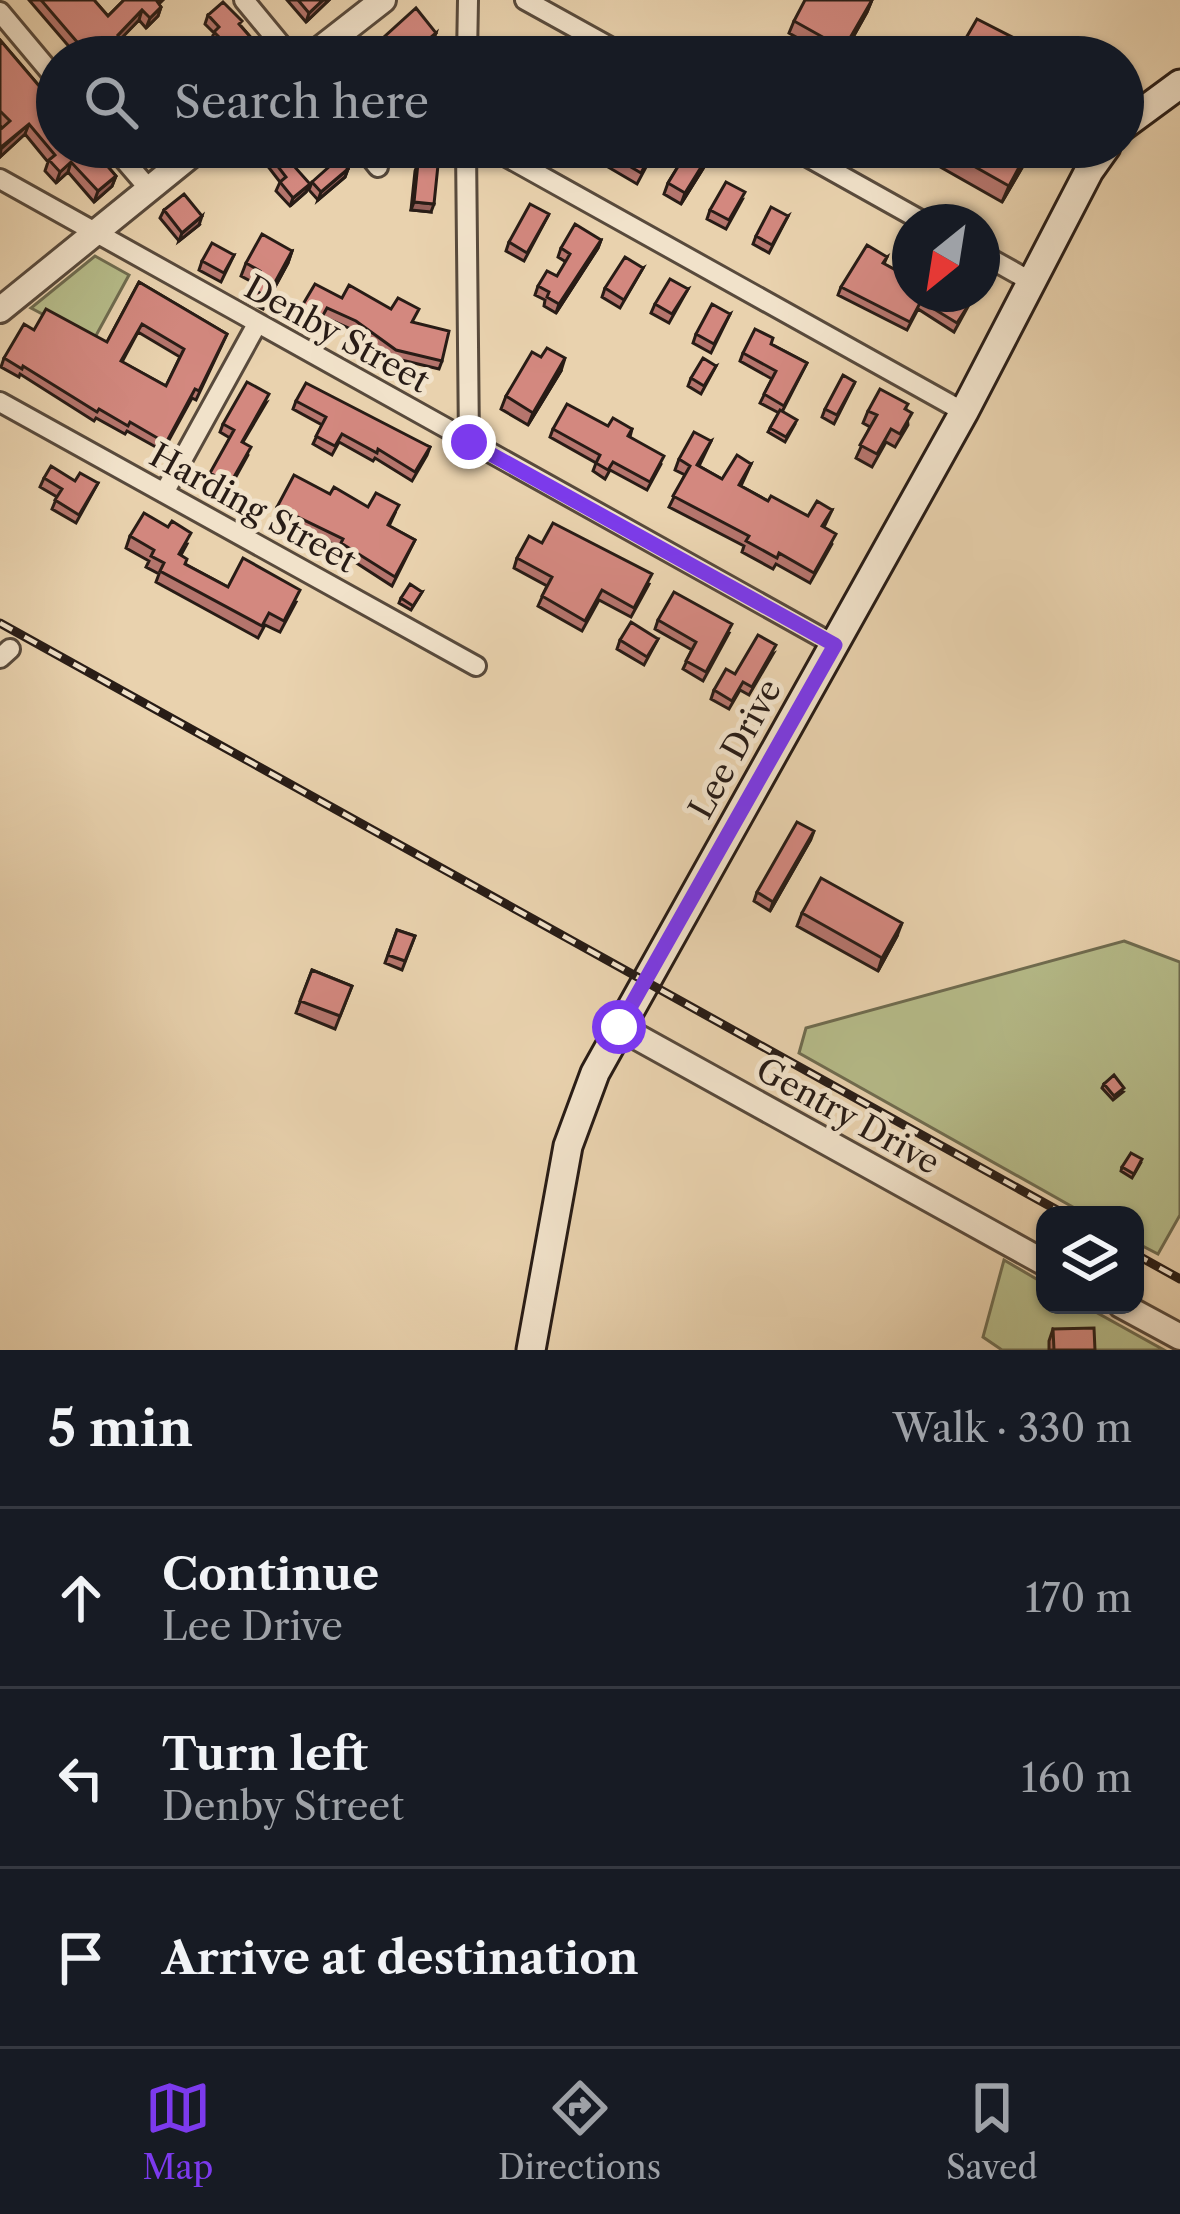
<!DOCTYPE html>
<meta charset="utf-8">
<style>
body{margin:0;font-family:"Libre Caslon Text",serif;background:#20242c;color:#f1f3f6}
.controls{position:absolute;right:36px;bottom:36px;display:grid;overflow:hidden;border-radius:24px;box-shadow:0 3px 9px #0004}
.controls button{width:108px;height:108px;display:grid;place-items:center;padding:0;border:0;border-bottom:3px solid #363941;background:#171b24;color:#f1f3f6;font:60px sans-serif}
.compass{position:absolute;left:892px;top:204px;width:108px;height:108px;border-radius:50%;background:#171b24;box-shadow:0 3px 9px #0004;rotate:210deg}
.stop{position:absolute;width:36px;height:36px;margin:-27px;border:9px solid #7c3aed;border-radius:50%;background:#fff}
.stop.end{background:#7c3aed;border-color:#fff;box-shadow:0 3px 12px #0008}
.list{margin:0;padding:0;list-style:none}
h2{display:flex;justify-content:space-between;align-items:center;height:156px;margin:0;padding:0 48px;font-size:51px}
h2 small{font-size:39px;font-weight:400;color:#9ea1a6}
.list li{display:grid;grid-template-columns:78px 1fr auto;gap:36px;align-items:center;box-sizing:border-box;height:180px;padding:0 48px;border-top:3px solid #363941}
.list b{display:block;font-size:45px;white-space:nowrap}
.list p{margin:0;font-size:39px;white-space:nowrap;color:#9ea1a6}
.list em{font-size:39px;font-style:normal;color:#9ea1a6}
.icon{flex:none;width:66px;height:66px;fill:none;stroke:currentColor;stroke-width:2;stroke-linecap:round;stroke-linejoin:round}
.map{position:relative;flex:none;width:1180px;height:1350px;overflow:hidden}
.search{position:absolute;background:#171b24;box-shadow:0 3px 9px #0004;left:36px;right:36px;top:36px;height:132px;display:flex;align-items:center;gap:30px;box-sizing:border-box;padding:0 42px;border-radius:66px;color:#9ea1a6;font-size:45px}
.sheet{height:696px;background:#171b24}
nav{display:flex;justify-content:space-around;align-items:center;box-sizing:border-box;height:168px;border-top:3px solid #363941;background:#171b24;font-size:33px;color:#9ea1a6}
nav a{display:grid;justify-items:center;gap:6px}
nav .on{color:#7c3aed}
.map>svg:first-child{display:block}
</style>
<div class="map">
<svg width="1180" height="1350" viewBox="0 0 1180 1350">
<rect width="100%" height="100%" fill="#e9d2ae"/>
<filter id="stains"><feTurbulence type="fractalNoise" baseFrequency=".00167" numOctaves="4"/><feColorMatrix values="0 0 0 0 .2 0 0 0 0 .09 0 0 0 0 .02 0 0 0 .5 -.17"/></filter>
<radialGradient id="worn" r=".72"><stop offset=".6" stop-color="#630" stop-opacity="0"/><stop offset="1" stop-color="#630" stop-opacity=".3"/></radialGradient>
<path fill="#b6bc8a" stroke="#6f6c50" stroke-width="3" d="M 95,256 L 129,275 L 93,341 L 31,308 Z
M 1124,941 L 1180,962 L 1180,1215 L 1158,1254 L 1135,1242 L 1135,1215 L 1087,1215 L 799,1053 L 806,1028 Z
M 1004,1260 L 1045,1284 L 1045,1305 L 1083,1305 L 1164,1350 L 1002,1350 L 983,1337 Z"/>
<g fill="none" stroke-linecap="round" stroke-linejoin="round">
<defs>
<path id="minor" d="M 244,0 L 291,57
M 525,0 L 628,57
M 0,12 L 57,80
M 467,57 L 468,0
M 113,147 L 150,190
M 362,147 L 378,167
M 466,147 L 469,442
M 489,147 L 964,412
M 790,147 L 924,222
M 0,179 L 835,645
M 982,254 L 1034,283
M 0,402 L 476,666
M 164,493 L 257,324
M 0,658 L 10,649"/>
<path id="tertiary" d="M 310,57 L 383,0
M 0,310 L 201,147
M 619,1027 L 1045,1263
M 1121,1305 L 1180,1337"/>
<path id="secondary" d="M 1123,126 L 1180,84
M 531,1350 L 568,1146 L 595,1073 L 964,412 L 1089,171 L 1106,147"/>
</defs>
<use href="#minor" stroke="#584a3c" stroke-width="24"/>
<use href="#tertiary" stroke="#584a3c" stroke-width="30"/>
<use href="#secondary" stroke="#281c16" stroke-width="33"/>
<use href="#minor" stroke="#f1e2ca" stroke-width="18"/>
<use href="#tertiary" stroke="#f1e2ca" stroke-width="24"/>
<use href="#secondary" stroke="#f1e2ca" stroke-width="27"/>
<defs>
<path id="rail" d="M 0,623 L 1066,1215
M 1135,1254 L 1180,1279"/>
</defs>
<use href="#rail" stroke="#281c16" stroke-width="9"/>
<use href="#rail" stroke="#f1e2ca" stroke-width="4.5" stroke-dasharray="14" stroke-linecap="butt"/>
</g>
<path fill="#b5756d" stroke="#281c16" stroke-width="3" fill-rule="evenodd" d="M 29,0 L 94,0 L 108,16 L 124,0 L 163,0 L 159,4 L 161,7 L 158,16 L 146,28 L 139,20 L 121,38 L 138,57 L 78,57 Z
M 287,0 L 329,0 L 306,22 Z
M 872,0 L 867,12 L 842,57 L 818,57 L 821,51 L 789,33 L 794,21 Z
M 208,15 L 241,26 L 266,55 L 265,57 L 222,57 L 225,54 L 211,40 L 214,33 L 205,24 Z
M 0,40 L 116,176 L 112,186 L 94,202 L 68,172 L 56,183 L 45,171 L 48,162 L 25,134 L 0,157 L 0,130 L 2,128 L 0,125 Z
M 253,147 L 291,147 L 289,159 L 306,192 L 290,206 L 276,191 L 280,182 Z
M 574,147 L 693,147 L 704,167 L 681,204 L 664,194 L 668,183 L 679,165 L 654,152 L 637,184 Z
M 916,147 L 1034,147 L 1002,202 L 914,152 Z
M 418,163 L 431,212 L 411,210 L 415,171 Z
M 348,169 L 345,177 L 318,200 L 309,190 L 312,182 Z
M 742,200 L 726,229 L 707,219 L 710,210 Z
M 164,210 L 199,225 L 179,241 L 160,218 Z
M 549,214 L 524,261 L 506,251 L 509,242 Z
M 788,216 L 769,253 L 753,244 L 756,236 Z
M 601,240 L 598,248 L 556,313 L 544,306 L 545,300 L 535,295 L 538,286 L 557,276 L 566,262 L 558,257 L 561,248 Z
M 292,251 L 288,263 L 263,309 L 247,301 L 254,283 L 241,276 L 246,263 Z
M 234,255 L 221,282 L 199,270 L 202,261 Z
M 887,257 L 884,264 L 910,278 L 971,301 L 954,332 L 918,309 L 907,330 L 838,295 L 841,287 Z
M 643,268 L 620,308 L 602,297 L 605,288 Z
M 139,282 L 227,334 L 196,400 L 192,398 L 163,451 L 127,431 L 125,434 L 96,418 L 94,421 L 20,374 L 19,377 L 1,367 L 4,358 L 34,330 L 107,342 ZM 138,332 L 180,357 L 166,386 L 122,362 Z
M 688,289 L 669,323 L 651,313 L 655,304 Z
M 342,298 L 413,322 L 442,361 L 439,369 L 393,358 L 353,330 L 324,317 L 319,326 L 299,314 L 302,306 Z
M 730,314 L 711,353 L 693,343 L 696,334 Z
M 771,344 L 807,363 L 782,412 L 795,424 L 785,442 L 768,432 L 779,413 L 760,403 L 772,379 L 740,361 L 743,353 Z
M 541,357 L 561,371 L 528,425 L 501,409 L 506,396 Z
M 716,366 L 701,394 L 688,386 L 691,378 Z
M 855,382 L 834,424 L 822,417 L 825,409 Z
M 296,401 L 430,447 L 427,455 L 412,481 L 375,458 L 373,461 L 339,442 L 332,455 L 313,444 L 322,425 L 293,409 Z
M 266,403 L 243,442 L 248,455 L 227,493 L 207,481 L 230,438 L 220,432 L 223,424 Z
M 906,409 L 908,425 L 895,447 L 886,442 L 872,467 L 856,458 L 870,427 L 863,423 L 868,411 Z
M 608,426 L 632,429 L 630,437 L 661,464 L 647,490 L 610,470 L 605,479 L 593,471 L 596,463 L 550,437 L 553,429 Z
M 711,441 L 699,466 L 722,479 L 751,464 L 741,486 L 768,501 L 808,516 L 832,510 L 824,527 L 832,544 L 810,583 L 776,564 L 773,569 L 742,552 L 744,546 L 669,507 L 685,475 L 675,470 L 679,459 Z
M 44,478 L 98,483 L 76,523 L 52,509 L 57,497 L 40,487 Z
M 277,507 L 368,507 L 395,513 L 389,526 L 415,540 L 392,586 L 338,551 L 339,547 L 274,516 Z
M 130,536 L 187,544 L 181,555 L 185,564 L 228,587 L 296,602 L 280,632 L 265,625 L 258,638 L 156,582 L 159,574 L 146,567 L 149,561 L 126,548 Z
M 542,543 L 649,584 L 631,617 L 599,600 L 582,631 L 538,606 L 547,586 L 514,568 L 517,558 Z
M 422,592 L 411,610 L 399,603 L 401,598 Z
M 658,620 L 729,633 L 703,681 L 683,669 L 692,650 L 655,629 Z
M 658,639 L 644,665 L 617,649 L 620,640 Z
M 773,654 L 749,695 L 740,690 L 729,709 L 711,699 L 714,690 L 735,674 Z
M 811,839 L 770,911 L 754,901 L 757,892 Z
M 802,913 L 897,936 L 878,971 L 797,926 Z
M 397,930 L 415,936 L 402,970 L 385,963 Z
M 312,970 L 352,986 L 335,1029 L 296,1013 Z
M 1104,1084 L 1123,1092 L 1113,1100 L 1102,1088 Z
M 1140,1164 L 1132,1178 L 1121,1171 L 1122,1167 Z
M 1053,1329 L 1095,1350 L 1049,1350 L 1049,1341 Z"/>
<path fill="#945f59" stroke="#281c16" stroke-width="3" d="M 323,0 L 329,0 L 306,22 L 309,13 Z
M 872,0 L 867,12 L 842,57 L 839,57 Z
M 161,7 L 158,16 L 146,28 L 150,18 Z
M 142,10 L 139,20 L 115,45 L 118,35 Z
M 436,33 L 433,42 L 414,57 L 416,50 Z
M 29,124 L 25,134 L 0,157 L 1,149 Z
M 1030,147 L 1034,147 L 1002,202 L 1009,186 Z
M 708,156 L 704,167 L 681,204 L 685,193 Z
M 71,162 L 68,172 L 56,183 L 60,172 Z
M 348,169 L 345,177 L 318,200 L 321,192 Z
M 116,176 L 112,186 L 94,202 L 98,191 Z
M 310,184 L 306,192 L 290,206 L 293,198 Z
M 414,202 L 434,204 L 431,212 L 411,210 Z
M 202,216 L 199,225 L 179,241 L 182,233 Z
M 601,240 L 598,248 L 556,313 L 559,304 Z
M 292,251 L 288,263 L 263,309 L 267,297 Z
M 565,358 L 561,371 L 528,425 L 533,413 Z
M 814,831 L 811,839 L 770,911 L 773,902 Z
M 902,923 L 897,936 L 878,971 L 882,958 Z"/>
<path fill="#d3887f" stroke="#281c16" stroke-width="3" fill-rule="evenodd" d="M 41,0 L 94,0 L 108,16 L 124,0 L 156,0 L 161,7 L 150,18 L 142,10 L 118,35 L 138,57 L 90,57 Z
M 298,0 L 323,0 L 309,13 Z
M 805,0 L 872,0 L 839,57 L 819,56 L 828,40 L 794,21 Z
M 223,2 L 242,21 L 239,24 L 266,55 L 264,57 L 222,57 L 231,49 L 214,32 L 219,27 L 208,15 Z
M 416,8 L 436,33 L 416,50 L 420,55 L 418,57 L 362,57 Z
M 977,19 L 1051,57 L 955,57 Z
M 0,40 L 57,107 L 57,147 L 91,147 L 116,176 L 98,191 L 71,162 L 60,172 L 49,160 L 55,155 L 29,124 L 0,148 L 0,130 L 10,121 L 0,111 Z
M 263,147 L 291,147 L 293,150 L 285,156 L 310,184 L 293,198 L 280,182 L 286,177 Z
M 597,147 L 655,147 L 641,173 Z
M 670,147 L 693,147 L 708,156 L 685,193 L 668,183 L 685,155 Z
M 940,147 L 1030,147 L 1009,186 Z
M 339,158 L 348,169 L 321,192 L 312,182 Z
M 418,163 L 438,165 L 434,204 L 414,202 Z
M 726,182 L 745,192 L 729,220 L 710,210 Z
M 184,194 L 202,216 L 182,233 L 164,210 Z
M 530,204 L 549,214 L 527,253 L 509,242 Z
M 771,207 L 788,216 L 772,245 L 756,236 Z
M 575,224 L 601,240 L 559,304 L 547,297 L 549,292 L 538,286 L 547,271 L 557,276 L 570,254 L 561,248 Z
M 262,234 L 292,251 L 267,297 L 251,288 L 260,271 L 246,263 Z
M 212,243 L 234,255 L 224,273 L 202,261 Z
M 867,245 L 887,257 L 883,263 L 910,278 L 910,294 L 961,294 L 971,301 L 957,323 L 921,301 L 910,322 L 841,287 Z
M 625,257 L 643,268 L 624,300 L 605,288 Z
M 670,279 L 688,289 L 672,314 L 655,304 Z
M 139,282 L 227,334 L 199,391 L 195,389 L 166,443 L 130,422 L 128,426 L 99,409 L 97,412 L 23,366 L 22,369 L 4,358 L 24,324 L 34,330 L 46,309 L 107,342 ZM 142,324 L 184,349 L 166,386 L 121,361 Z
M 315,284 L 342,298 L 349,285 L 391,309 L 398,298 L 419,309 L 412,322 L 449,331 L 442,361 L 396,350 L 356,321 L 327,308 L 322,317 L 302,306 Z
M 712,304 L 730,314 L 714,344 L 696,334 Z
M 755,329 L 773,338 L 771,344 L 807,363 L 784,406 L 764,394 L 776,371 L 743,353 Z
M 547,348 L 565,358 L 533,413 L 506,396 L 532,352 L 541,357 Z
M 703,358 L 716,366 L 704,386 L 691,378 Z
M 843,375 L 855,382 L 837,415 L 825,409 Z
M 247,382 L 269,394 L 242,442 L 251,447 L 230,484 L 210,473 L 234,430 L 223,424 Z
M 306,383 L 430,447 L 415,472 L 378,449 L 377,453 L 342,434 L 335,446 L 316,436 L 326,417 L 296,401 Z
M 880,389 L 908,404 L 905,409 L 912,413 L 900,434 L 891,429 L 877,454 L 860,445 L 877,415 L 868,411 Z
M 567,404 L 608,426 L 613,418 L 632,429 L 628,436 L 664,456 L 650,482 L 613,462 L 608,470 L 596,463 L 600,455 L 553,429 Z
M 780,410 L 797,420 L 786,437 L 770,428 Z
M 694,432 L 711,441 L 697,465 L 722,479 L 737,455 L 751,464 L 739,485 L 768,501 L 771,496 L 808,516 L 817,501 L 832,510 L 822,526 L 836,534 L 814,573 L 779,553 L 777,558 L 746,541 L 749,536 L 673,496 L 690,466 L 679,459 Z
M 51,466 L 75,481 L 80,473 L 98,483 L 79,515 L 55,500 L 62,489 L 44,478 Z
M 294,475 L 330,494 L 334,487 L 368,507 L 376,493 L 399,505 L 388,525 L 415,540 L 395,577 L 341,543 L 343,539 L 277,507 Z
M 144,513 L 168,527 L 172,521 L 191,533 L 179,554 L 187,559 L 185,564 L 228,587 L 243,558 L 300,590 L 284,621 L 269,613 L 262,626 L 160,571 L 164,563 L 151,556 L 154,550 L 130,536 Z
M 553,523 L 652,574 L 634,608 L 602,590 L 585,621 L 542,596 L 552,577 L 517,558 L 529,536 L 542,543 Z
M 410,584 L 422,592 L 413,606 L 401,598 Z
M 674,592 L 732,624 L 706,672 L 686,661 L 696,642 L 658,620 Z
M 631,622 L 658,639 L 647,657 L 620,640 Z
M 758,635 L 776,645 L 752,687 L 743,682 L 732,701 L 714,690 L 726,669 L 735,674 Z
M 797,822 L 814,831 L 773,902 L 757,892 Z
M 821,878 L 902,923 L 882,958 L 802,913 Z
M 397,930 L 415,936 L 405,961 L 388,955 Z
M 312,970 L 352,986 L 340,1016 L 300,1001 Z
M 1114,1075 L 1124,1088 L 1114,1096 L 1104,1084 Z
M 1131,1153 L 1142,1159 L 1134,1174 L 1122,1167 Z
M 1094,1328 L 1095,1350 L 1054,1350 L 1053,1329 Z"/>
<g fill="none" stroke-linecap="round" stroke-linejoin="round">
<path stroke="#7c3aed" stroke-width="15" d="M 469,442 L 835,645 L 619,1027"/>
</g>
<g text-anchor="middle" dominant-baseline="central" stroke-width="10" stroke-linejoin="round" paint-order="stroke">
<g font-size="33" fill="#281c16" stroke="#f1e2ca">
<text transform="translate(337 334) rotate(29)">Denby Street</text>
<text transform="translate(253 508) rotate(29)">Harding Street</text>
<text transform="translate(735 749) rotate(-61)">Lee Drive</text>
<text transform="translate(848 1116) rotate(29)">Gentry Drive</text>
</g>
</g>
<rect width="100%" height="100%" filter="url(#stains)"/>
<rect width="100%" height="100%" fill="url(#worn)"/>
</svg>
<div class="controls">
<button><svg class="icon" aria-label="layers" viewBox="0 0 24 24"><path d="M12 4l9 5-9 5-9-5zM3 14l9 5 9-5"/></svg></button>
</div>
<svg class="compass" viewBox="-18 -18 36 36"><path d="M0-13l5 13h-10z" fill="#e53935"/><path d="M0 13l5-13h-10z" fill="#9ea1a6"/></svg>
<div class="stop" style="left:619px;top:1027px"></div>
<div class="stop end" style="left:469px;top:442px"></div>
<div class="search"><svg class="icon" aria-label="search" viewBox="0 0 24 24"><circle cx="10" cy="10" r="6"/><path d="M15 15l6 6"/></svg>Search here</div>
</div>
<section class="sheet">
<h2>5 min<small>Walk · 330 m</small></h2>
<ul class="list">
<li><svg class="icon" aria-label="ahead" viewBox="0 0 24 24"><path d="M12 20V5M6 11l6-6 6 6"/></svg><div><b>Continue</b><p>Lee Drive</p></div><em>170 m</em></li>
<li><svg class="icon" aria-label="left" viewBox="0 0 24 24"><path d="M17 20v-9H6M10 6l-5 5 5 5"/></svg><div><b>Turn left</b><p>Denby Street</p></div><em>160 m</em></li>
<li><svg class="icon" aria-label="arrive" viewBox="0 0 24 24"><path d="M6 21V4h12l-3 4 3 4H6"/></svg><div><b>Arrive at destination</b></div></li>
</ul>
</section>
<nav>
<a class="on"><svg class="icon" aria-label="map" viewBox="0 0 24 24"><path d="M3 6l6-2 6 2 6-2v14l-6 2-6-2-6 2zM9 4v14M15 6v14"/></svg>Map</a>
<a><svg class="icon" aria-label="directions" viewBox="0 0 24 24"><path d="M12 3l9 9-9 9-9-9zM9 14v-3h6M13 9l2 2-2 2"/></svg>Directions</a>
<a><svg class="icon" aria-label="saved" viewBox="0 0 24 24"><path d="M7 4h10v16l-5-4-5 4z"/></svg>Saved</a>
</nav>
